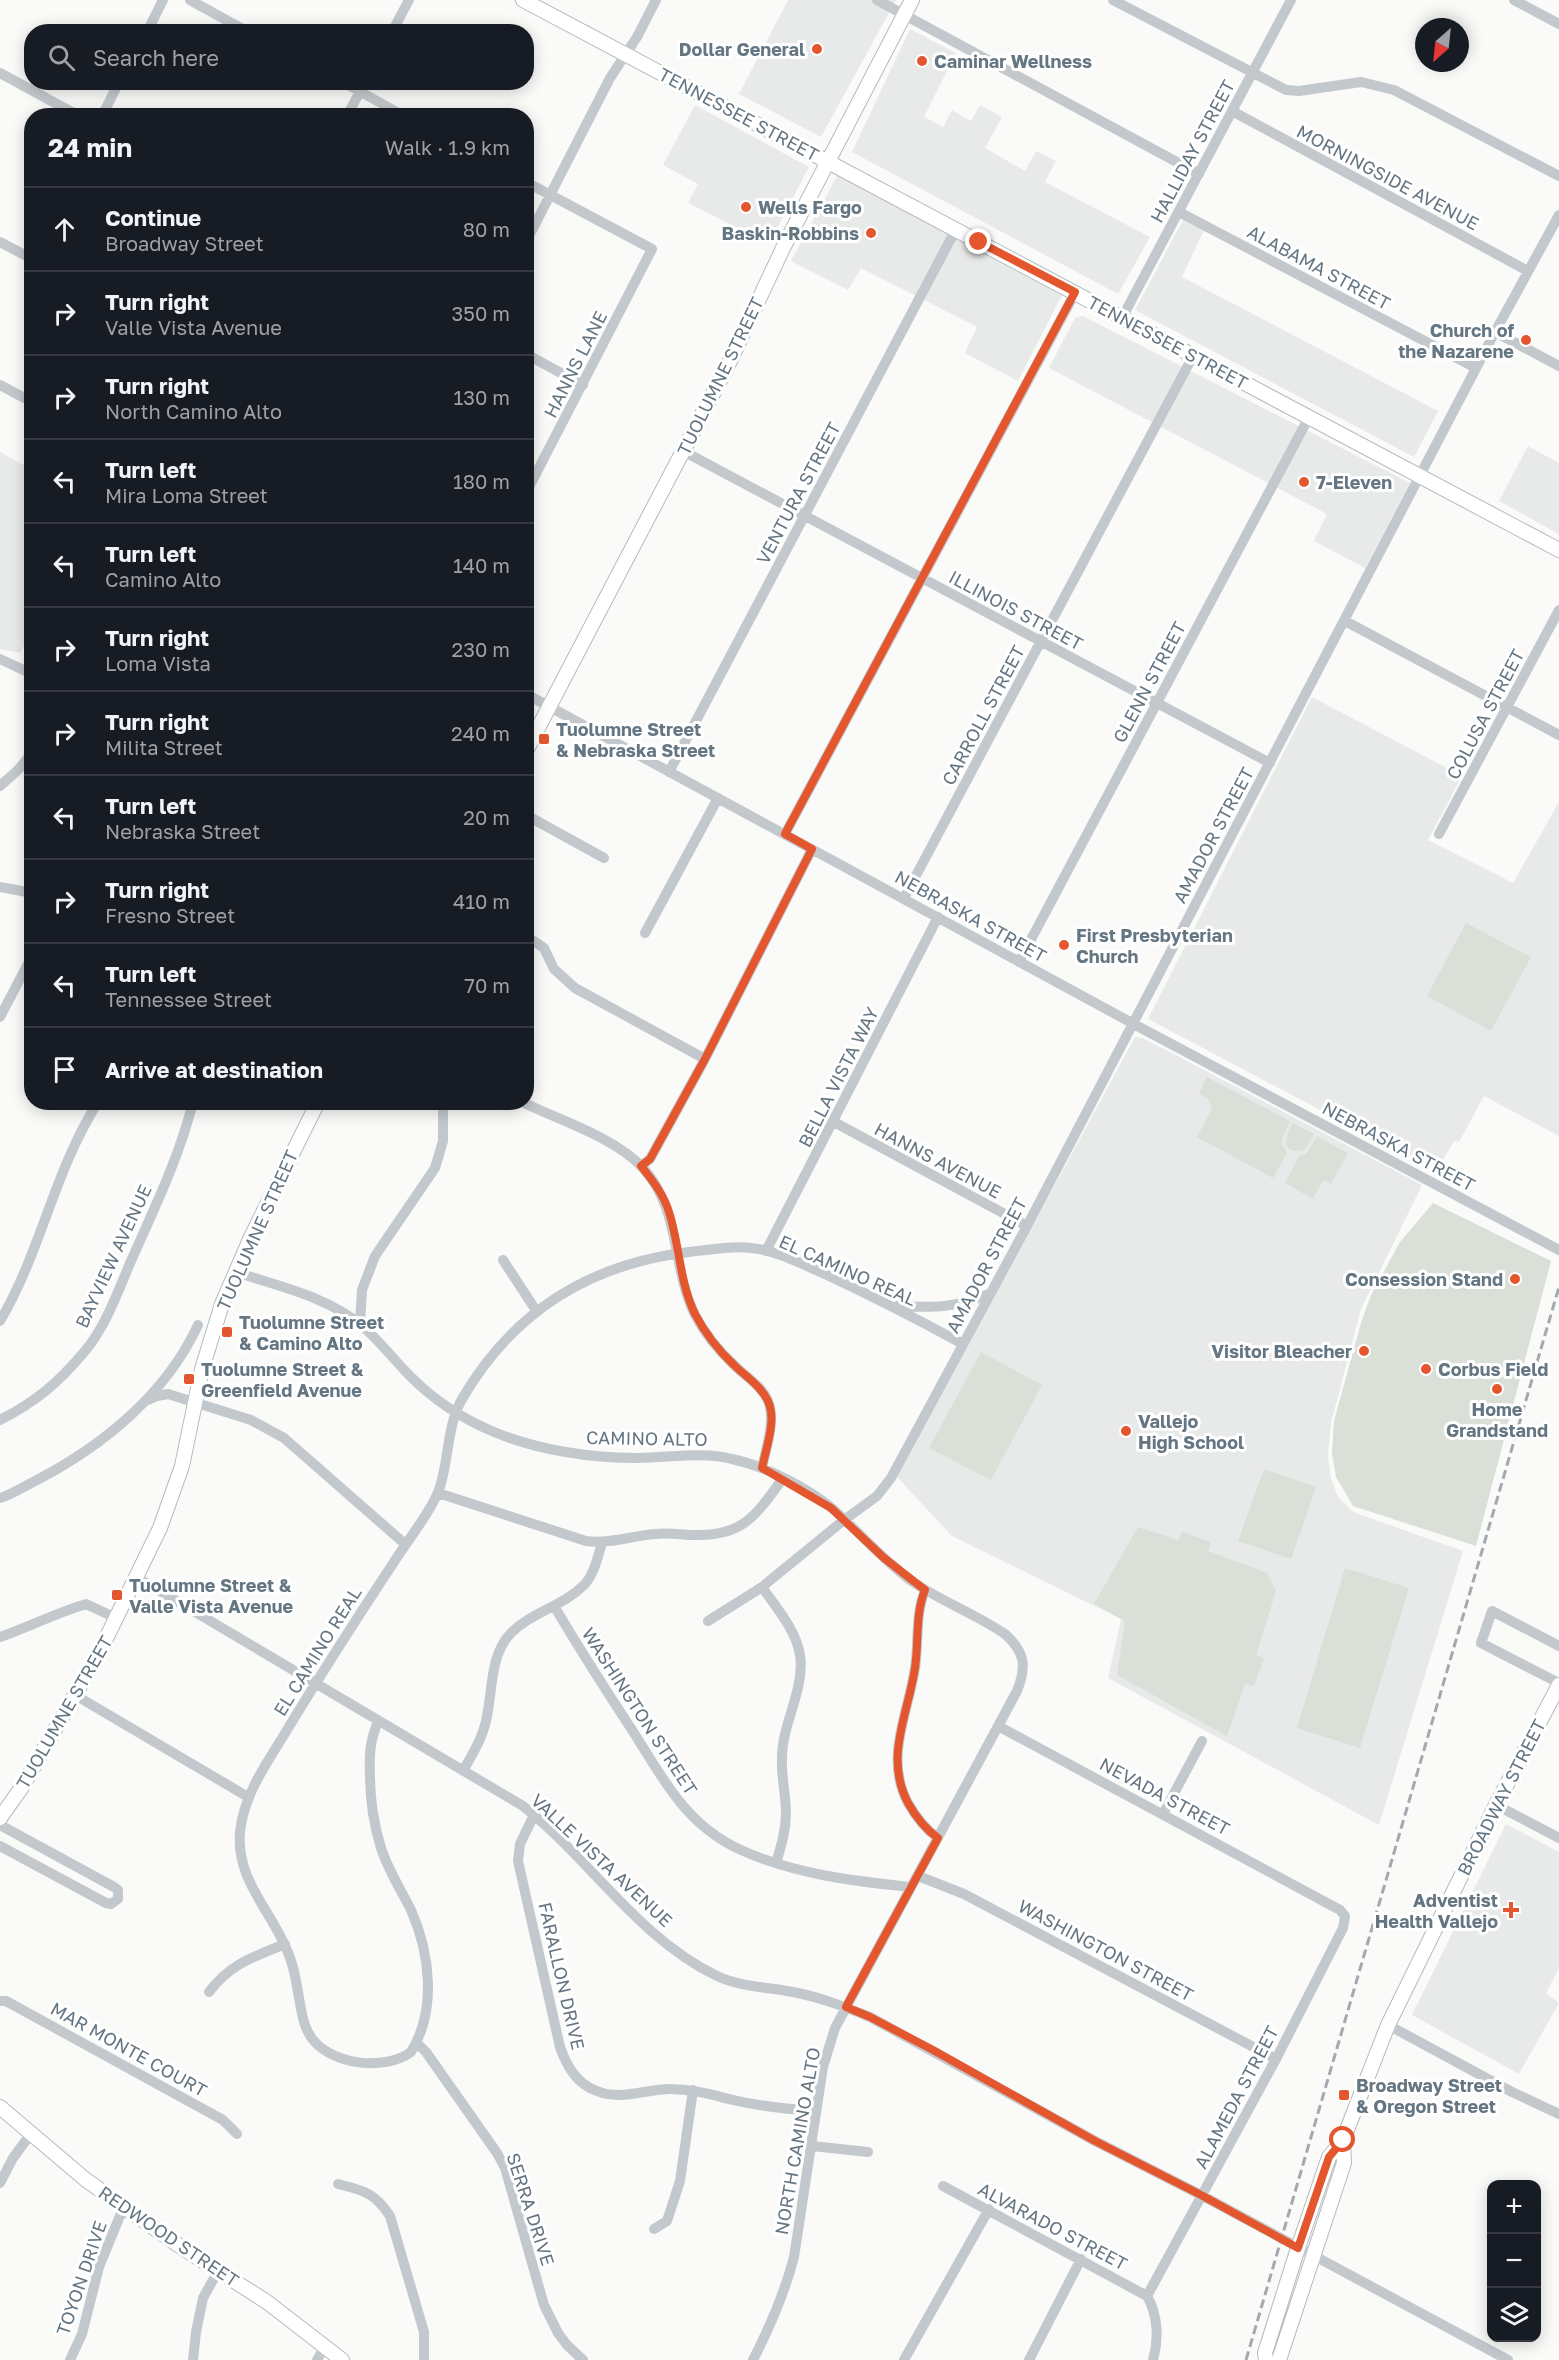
<!DOCTYPE html>
<meta charset="utf-8">
<style>
body{margin:0;font-family:"Golos Text",sans-serif;background:#242831;color:#f1f3f6}
.controls{position:absolute;right:18px;bottom:18px;display:grid;overflow:hidden;border-radius:12px;box-shadow:0 3px 15px #0003}
.controls button{width:54px;height:54px;display:grid;place-items:center;padding:0;border:0;border-bottom:2px solid #363941;background:#171b24;color:#f1f3f6;font:30px sans-serif}
.compass{position:absolute;left:1415px;top:18px;width:54px;height:54px;border-radius:50%;background:#171b24;box-shadow:0 3px 15px #0003;rotate:207deg}
.stop{position:absolute;width:18px;height:18px;margin:-14px;border:4px solid #e4572e;border-radius:50%;background:#fff}
.stop.end{background:#e4572e;border-color:#fff;box-shadow:0 2px 6px #0008}
.list{margin:0;padding:0;list-style:none}
h2{display:flex;justify-content:space-between;align-items:center;height:78px;margin:0;padding:0 24px;font-size:26px}
h2 small{font-size:20px;font-weight:400;color:#9ea1a6}
.list li{display:grid;grid-template-columns:39px 1fr auto;gap:18px;align-items:center;box-sizing:border-box;height:84px;padding:0 24px;border-top:2px solid #363941}
.list b{display:block;font-size:22px;white-space:nowrap}
.list p{margin:0;font-size:20px;white-space:nowrap;color:#9ea1a6}
.list em{font-size:20px;font-style:normal;color:#9ea1a6}
.icon{flex:none;width:33px;height:33px;fill:none;stroke:currentColor;stroke-width:2;stroke-linecap:round;stroke-linejoin:round}
.map{position:relative;flex:none;width:1559px;height:2360px;overflow:hidden}
.search{position:absolute;background:#171b24;box-shadow:0 3px 15px #0003;left:24px;top:24px;width:510px;height:66px;display:flex;align-items:center;gap:15px;box-sizing:border-box;padding:0 21px;border-radius:24px;color:#9ea1a6;font-size:22px}
.panel{position:absolute;background:#171b24;box-shadow:0 3px 15px #0003;left:24px;top:108px;width:510px;height:1002px;border-radius:24px}
.map>svg:first-child{display:block}
</style>
<div class="map">
<svg width="1559" height="2360" viewBox="0 0 1559 2360">
<rect width="100%" height="100%" fill="#fafaf8"/>
<path fill="#e8e9e9" d="M 788,0 L 896,0 L 821,137 L 739,94 Z
M 910,29 L 956,53 L 924,117 L 943,127 L 952,110 L 971,121 L 980,105 L 1002,117 L 985,148 L 1025,171 L 1036,151 L 1056,161 L 1045,182 L 1150,237 L 1118,294 L 852,152 Z
M 695,105 L 809,167 L 769,244 L 688,203 L 698,184 L 663,165 Z
M 838,174 L 1062,295 L 1018,381 L 965,353 L 977,327 L 861,268 L 848,290 L 791,261 Z
M 1183,220 L 1204,230 L 1182,277 L 1438,411 L 1414,457 L 1135,310 Z
M 1083,316 L 1410,483 L 1365,568 L 1314,541 L 1327,514 L 1049,368 L 1075,318 Z
M 1528,446 L 1559,463 L 1559,534 L 1499,501 Z
M 0,452 L 31,469 L 31,626 L 21,653 L 0,649 Z
M 1312,697 L 1462,776 L 1428,840 L 1513,883 L 1559,802 L 1559,1136 L 1484,1096 L 1459,1142 L 1455,1140 L 1436,1171 L 1148,1019 Z
M 1135,1037 L 1142,1038 L 1170,1052 L 1422,1185 L 1361,1309 L 1331,1423 L 1328,1455 L 1331,1479 L 1338,1497 L 1353,1512 L 1463,1551 L 1379,1825 L 1108,1678 L 1121,1619 L 952,1536 L 897,1477 Z
M 1506,1824 L 1559,1852 L 1559,1968 L 1546,1993 L 1559,2003 L 1519,2074 L 1412,2015 Z"/>
<path fill="#dadfd7" d="M 1466,923 L 1531,957 L 1491,1031 L 1427,996 Z
M 1207,1077 L 1290,1121 L 1281,1142 L 1287,1153 L 1273,1178 L 1197,1137 L 1212,1109 L 1208,1099 L 1199,1093 Z
M 1293,1123 L 1314,1134 L 1307,1146 L 1302,1151 C 1279,1153 1286,1135 1293,1123 Z
M 1317,1137 L 1348,1153 L 1331,1184 L 1323,1180 L 1313,1199 L 1285,1183 L 1299,1156 L 1306,1154 Z
M 1433,1203 L 1551,1261 L 1476,1546 L 1353,1506 L 1336,1477 L 1332,1454 L 1334,1421 L 1361,1323 L 1371,1295 L 1400,1242 Z
M 981,1352 L 1042,1385 L 991,1480 L 929,1448 Z
M 1264,1469 L 1316,1487 L 1291,1559 L 1238,1541 Z
M 1138,1527 L 1178,1540 L 1182,1532 L 1211,1542 L 1208,1551 L 1267,1573 L 1276,1591 L 1256,1655 L 1264,1658 L 1254,1686 L 1245,1684 L 1227,1736 L 1117,1675 L 1125,1621 L 1094,1604 Z
M 1345,1568 L 1409,1588 L 1360,1748 L 1297,1728 Z"/>
<g fill="none" stroke-linecap="round" stroke-linejoin="round">
<defs>
<path id="major" d="M 523,0 L 1559,550
M 526,751 L 683,451 L 730,361 L 783,248 L 912,0
M 0,1818 L 22,1787 L 99,1653 L 160,1528 L 182,1466 L 202,1369 L 222,1304 L 251,1237 L 318,1102
M 0,2107 L 86,2180 L 181,2247 L 267,2302 L 342,2360
M 1266,2360 L 1265,2353 L 1298,2248 L 1329,2157 L 1343,2140 L 1388,2025 L 1496,1805 L 1559,1685
M 1279,2360 L 1344,2163 L 1343,2140"/>
</defs>
<use href="#major" stroke="#b5babe" stroke-width="16"/>
<path stroke="#c3c8cc" stroke-width="10" d="M 190,0 L 248,32
M 877,0 L 1199,174
M 1113,0 L 1286,90 L 1299,91 L 1361,82 L 1394,90 L 1559,176
M 1514,0 L 1559,24
M 147,32 L 163,0
M 392,32 L 409,0
M 0,73 L 79,116
M 343,82 L 404,116
M 1232,111 L 1528,271
M 102,116 L 119,82
M 347,116 L 365,82
M 526,182 L 652,249 L 526,493
M 1179,212 L 1476,368
M 0,242 L 32,259
M 526,242 L 610,78 L 637,37 L 656,0
M 1122,318 L 1291,0
M 1495,332 L 1559,366
M 526,354 L 583,385
M 0,385 L 32,402
M 683,451 L 1270,763
M 1345,621 L 1559,735
M 0,659 L 32,674
M 526,694 L 1143,1029 L 1559,1250
M 669,772 L 956,229
M 0,786 L 18,770 L 32,753
M 526,815 L 604,858
M 785,834 L 1075,293
M 1439,834 L 1559,610
M 0,887 L 32,893
M 904,898 L 1193,356
M 645,933 L 718,798
M 526,936 L 544,948 L 554,969 L 575,988 L 705,1059
M 1019,962 L 1309,417
M 0,1017 L 32,956
M 522,1102 C 559,1120 614,1137 642,1167 C 681,1208 671,1266 695,1315 C 705,1334 718,1350 734,1365 C 745,1376 762,1386 768,1401 C 776,1420 766,1448 762,1468
M 834,1122 L 1027,1226
M 641,1166 L 650,1159 L 705,1059 L 812,849
M 766,1251 L 938,917
M 503,1260 L 537,1312
M 236,1272 C 277,1286 326,1296 361,1325 C 379,1340 394,1360 411,1377 C 435,1401 463,1419 494,1432 C 537,1450 590,1458 637,1458 C 668,1458 702,1451 732,1459 C 765,1466 807,1487 833,1509 C 859,1532 882,1559 910,1580 C 940,1601 974,1613 1005,1634 C 1025,1652 1027,1666 1017,1691 L 835,2028 L 823,2067 L 794,2257 C 784,2295 771,2325 753,2360
M 897,1306 C 934,1308 956,1308 991,1293
M 0,1321 C 41,1252 54,1171 98,1102
M 360,1324 L 362,1290 L 375,1256 L 435,1168 L 443,1141 L 443,1102
M 148,1400 L 157,1396 L 168,1394 L 251,1420 L 284,1438 L 405,1544
M 0,1420 C 37,1401 58,1383 85,1351 C 106,1326 118,1291 131,1261 C 154,1209 179,1158 193,1102
M 438,1493 L 586,1541 C 610,1544 631,1536 655,1534 C 669,1532 682,1535 696,1535 C 744,1536 757,1514 783,1478
M 0,1498 C 13,1494 25,1486 37,1480 C 104,1445 166,1394 198,1325
M 136,1577 L 523,1806 C 590,1859 638,1938 717,1976 C 740,1987 768,1987 793,1992 C 820,1997 845,2007 870,2017 L 1095,2141 L 1201,2195 L 1508,2360
M 762,1587 C 776,1607 796,1630 800,1655 C 805,1690 782,1723 782,1758 C 781,1777 786,1795 786,1813 C 786,1831 781,1846 776,1863
M 925,1591 C 915,1614 919,1642 915,1668 C 908,1714 884,1758 908,1803 C 916,1817 925,1829 938,1838
M 554,1606 C 579,1648 605,1689 632,1730 C 663,1778 685,1825 741,1850 C 794,1874 853,1881 910,1887
M 708,1621 L 762,1587 L 844,1520 L 877,1496 L 891,1478 L 1027,1226 L 1495,332 L 1559,215
M 0,1637 C 29,1627 56,1613 86,1604 L 116,1618
M 1559,1646 L 1492,1611 L 1481,1643 L 1559,1683
M 75,1695 L 248,1797
M 378,1722 C 370,1740 369,1755 370,1775 C 370,1799 374,1825 381,1848 C 388,1870 401,1890 411,1910 C 430,1953 437,2010 411,2052 C 385,2071 335,2065 314,2041 C 306,2032 303,2021 301,2009 C 297,1988 295,1967 286,1948 C 269,1908 236,1879 240,1832 C 244,1792 270,1759 290,1725 C 323,1671 357,1618 392,1565 C 405,1544 433,1509 440,1487 C 449,1458 447,1426 462,1399 C 513,1311 590,1264 689,1252 C 712,1249 736,1245 759,1249 C 782,1253 804,1265 825,1274 C 872,1296 917,1319 963,1344
M 998,1726 L 1340,1910 L 1345,1916 L 1343,1928 L 1276,2059 L 1147,2296
M 463,1771 C 472,1755 482,1739 486,1721 C 493,1692 489,1656 511,1633 C 532,1612 563,1606 584,1585 C 594,1575 598,1556 602,1543
M 1496,1805 L 1559,1838
M 1163,1814 L 1202,1741
M 534,1815 L 520,1844 L 518,1861 L 560,2047 C 567,2067 577,2084 597,2091 C 620,2101 646,2089 670,2089 C 691,2089 709,2094 729,2099 C 757,2106 786,2109 816,2111
M 0,1825 L 114,1887 L 118,1890 L 118,1899 L 111,1904 L 106,1903 L 0,1846
M 918,1876 L 964,1894 L 1276,2059
M 209,1992 C 230,1964 253,1957 285,1944
M 0,2001 L 6,2001 L 223,2120 L 237,2134
M 1388,2025 L 1512,2092 L 1559,2114
M 417,2043 L 426,2052 L 497,2153 L 505,2168 L 544,2305 L 558,2333 L 567,2345 L 583,2360
M 812,2146 L 868,2152
M 0,2183 L 13,2158 L 32,2132
M 338,2184 C 363,2190 375,2193 390,2216 L 424,2332 L 424,2360
M 943,2186 L 1147,2296 C 1158,2315 1159,2339 1153,2360
M 654,2229 L 667,2221 L 680,2181 L 693,2090
M 70,2360 L 82,2334 L 99,2267 L 124,2206
M 193,2360 L 196,2332 L 203,2298 L 218,2271
M 317,2360 L 325,2346
M 904,2360 L 989,2209
M 1029,2360 L 1081,2259"/>
<use href="#major" stroke="#fff" stroke-width="14"/>
<path stroke="#a2aab0" stroke-width="3" stroke-dasharray="9 4.5" stroke-linecap="butt" d="M 1246,2360 L 1559,1287"/>
</g>
<g fill="none" stroke-linecap="round" stroke-linejoin="round">
<path stroke="#e4572e" stroke-width="8" d="M 979,242 L 1075,292 L 785,834 L 812,849 L 705,1059 L 650,1159 L 641,1166 C 652,1180 664,1195 669,1212 C 680,1246 679,1281 695,1314 C 705,1333 718,1350 734,1365 C 745,1376 761,1386 768,1401 C 777,1420 766,1448 762,1468 L 831,1508 L 884,1558 L 925,1590 C 915,1614 919,1642 915,1668 C 908,1715 884,1757 908,1803 C 916,1817 925,1829 938,1838 L 846,2007 L 870,2017 L 933,2050 L 1095,2141 L 1201,2195 L 1298,2248 L 1329,2157 L 1343,2140"/>
</g>
<g fill="#e4572e" stroke="#fff" stroke-width="2">
<circle cx="817" cy="49" r="6"/>
<circle cx="922" cy="61" r="6"/>
<circle cx="746" cy="207" r="6"/>
<circle cx="871" cy="233" r="6"/>
<circle cx="1526" cy="340" r="6"/>
<circle cx="1304" cy="482" r="6"/>
<rect x="538" y="733" width="12" height="12" rx="3"/>
<circle cx="1064" cy="945" r="6"/>
<circle cx="1515" cy="1279" r="6"/>
<rect x="221" y="1326" width="12" height="12" rx="3"/>
<circle cx="1364" cy="1351" r="6"/>
<circle cx="1426" cy="1369" r="6"/>
<rect x="183" y="1373" width="12" height="12" rx="3"/>
<circle cx="1497" cy="1389" r="6"/>
<circle cx="1126" cy="1431" r="6"/>
<rect x="111" y="1589" width="12" height="12" rx="3"/>
<path d="M1508 1901h6v6h6v6h-6v6h-6v-6h-6v-6h6z"/>
<rect x="1338" y="2089" width="12" height="12" rx="3"/>
</g>
<g text-anchor="middle" dominant-baseline="central" stroke-width="6" stroke-linejoin="round" paint-order="stroke">
<g font-size="18" font-weight="bold" fill="#657683" stroke="#fff" text-anchor="start">
<text x="805" y="49" text-anchor="end">Dollar General</text>
<text x="934" y="61">Caminar Wellness</text>
<text x="758" y="207">Wells Fargo</text>
<text x="859" y="233" text-anchor="end">Baskin-Robbins</text>
<text x="1514" y="330" text-anchor="end">Church of<tspan x="1514" dy="21">the Nazarene</tspan></text>
<text x="1316" y="482">7-Eleven</text>
<text x="556" y="729">Tuolumne Street<tspan x="556" dy="21">&amp; Nebraska Street</tspan></text>
<text x="1076" y="935">First Presbyterian<tspan x="1076" dy="21">Church</tspan></text>
<text x="1503" y="1279" text-anchor="end">Consession Stand</text>
<text x="239" y="1322">Tuolumne Street<tspan x="239" dy="21">&amp; Camino Alto</tspan></text>
<text x="1352" y="1351" text-anchor="end">Visitor Bleacher</text>
<text x="201" y="1369">Tuolumne Street &amp;<tspan x="201" dy="21">Greenfield Avenue</tspan></text>
<text x="1438" y="1369">Corbus Field</text>
<text x="1497" y="1409" text-anchor="middle">Home<tspan x="1497" dy="21">Grandstand</tspan></text>
<text x="1138" y="1421">Vallejo<tspan x="1138" dy="21">High School</tspan></text>
<text x="129" y="1585">Tuolumne Street &amp;<tspan x="129" dy="21">Valle Vista Avenue</tspan></text>
<text x="1498" y="1900" text-anchor="end">Adventist<tspan x="1498" dy="21">Health Vallejo</tspan></text>
<text x="1356" y="2085">Broadway Street<tspan x="1356" dy="21">&amp; Oregon Street</tspan></text>
</g>
<g font-size="18" fill="#657683" stroke="#fff">
<text transform="translate(739 114) rotate(28)">TENNESSEE STREET</text>
<text transform="translate(1192 151) rotate(-62)">HALLIDAY STREET</text>
<text transform="translate(1388 177) rotate(28)">MORNINGSIDE AVENUE</text>
<text transform="translate(1319 267) rotate(28)">ALABAMA STREET</text>
<text transform="translate(1168 342) rotate(28)">TENNESSEE STREET</text>
<text transform="translate(575 364) rotate(-63)">HANNS LANE</text>
<text transform="translate(720 376) rotate(-64)">TUOLUMNE STREET</text>
<text transform="translate(798 493) rotate(-62)">VENTURA STREET</text>
<text transform="translate(1016 610) rotate(28)">ILLINOIS STREET</text>
<text transform="translate(1149 682) rotate(-62)">GLENN STREET</text>
<text transform="translate(1485 714) rotate(-62)">COLUSA STREET</text>
<text transform="translate(983 715) rotate(-62)">CARROLL STREET</text>
<text transform="translate(1213 835) rotate(-62)">AMADOR STREET</text>
<text transform="translate(971 916) rotate(29)">NEBRASKA STREET</text>
<text transform="translate(838 1077) rotate(-63)">BELLA VISTA WAY</text>
<text transform="translate(1399 1146) rotate(28)">NEBRASKA STREET</text>
<text transform="translate(938 1160) rotate(28)">HANNS AVENUE</text>
<text transform="translate(257 1230) rotate(-66)">TUOLUMNE STREET</text>
<text transform="translate(113 1256) rotate(-65)">BAYVIEW AVENUE</text>
<text transform="translate(986 1265) rotate(-62)">AMADOR STREET</text>
<text transform="translate(848 1270) rotate(24)">EL CAMINO REAL</text>
<text transform="translate(647 1438) rotate(1)">CAMINO ALTO</text>
<text transform="translate(317 1651) rotate(-58)">EL CAMINO REAL</text>
<text transform="translate(640 1711) rotate(57)">WASHINGTON STREET</text>
<text transform="translate(64 1712) rotate(-60)">TUOLUMNE STREET</text>
<text transform="translate(1165 1796) rotate(28)">NEVADA STREET</text>
<text transform="translate(1501 1797) rotate(-63)">BROADWAY STREET</text>
<text transform="translate(602 1860) rotate(43)">VALLE VISTA AVENUE</text>
<text transform="translate(1106 1950) rotate(28)">WASHINGTON STREET</text>
<text transform="translate(562 1976) rotate(77)">FARALLON DRIVE</text>
<text transform="translate(129 2049) rotate(29)">MAR MONTE COURT</text>
<text transform="translate(1236 2097) rotate(-62)">ALAMEDA STREET</text>
<text transform="translate(797 2141) rotate(-80)">NORTH CAMINO ALTO</text>
<text transform="translate(531 2209) rotate(72)">SERRA DRIVE</text>
<text transform="translate(1053 2226) rotate(28)">ALVARADO STREET</text>
<text transform="translate(169 2236) rotate(34)">REDWOOD STREET</text>
<text transform="translate(81 2278) rotate(-71)">TOYON DRIVE</text>
</g>
</g>
</svg>
<div class="controls">
<button>+</button>
<button>−</button>
<button><svg class="icon" aria-label="layers" viewBox="0 0 24 24"><path d="M12 4l9 5-9 5-9-5zM3 14l9 5 9-5"/></svg></button>
</div>
<svg class="compass" viewBox="-18 -18 36 36"><path d="M0-13l5 13h-10z" fill="#e53935"/><path d="M0 13l5-13h-10z" fill="#9ea1a6"/></svg>
<div class="stop" style="left:1343px;top:2140px"></div>
<div class="stop end" style="left:979px;top:242px"></div>
<div class="search"><svg class="icon" aria-label="search" viewBox="0 0 24 24"><circle cx="10" cy="10" r="6"/><path d="M15 15l6 6"/></svg>Search here</div>
<section class="panel">
<h2>24 min<small>Walk · 1.9 km</small></h2>
<ul class="list">
<li><svg class="icon" aria-label="ahead" viewBox="0 0 24 24"><path d="M12 20V5M6 11l6-6 6 6"/></svg><div><b>Continue</b><p>Broadway Street</p></div><em>80 m</em></li>
<li><svg class="icon" aria-label="right" viewBox="0 0 24 24"><path d="M7 20v-9h11M14 6l5 5-5 5"/></svg><div><b>Turn right</b><p>Valle Vista Avenue</p></div><em>350 m</em></li>
<li><svg class="icon" aria-label="right" viewBox="0 0 24 24"><path d="M7 20v-9h11M14 6l5 5-5 5"/></svg><div><b>Turn right</b><p>North Camino Alto</p></div><em>130 m</em></li>
<li><svg class="icon" aria-label="left" viewBox="0 0 24 24"><path d="M17 20v-9H6M10 6l-5 5 5 5"/></svg><div><b>Turn left</b><p>Mira Loma Street</p></div><em>180 m</em></li>
<li><svg class="icon" aria-label="left" viewBox="0 0 24 24"><path d="M17 20v-9H6M10 6l-5 5 5 5"/></svg><div><b>Turn left</b><p>Camino Alto</p></div><em>140 m</em></li>
<li><svg class="icon" aria-label="right" viewBox="0 0 24 24"><path d="M7 20v-9h11M14 6l5 5-5 5"/></svg><div><b>Turn right</b><p>Loma Vista</p></div><em>230 m</em></li>
<li><svg class="icon" aria-label="right" viewBox="0 0 24 24"><path d="M7 20v-9h11M14 6l5 5-5 5"/></svg><div><b>Turn right</b><p>Milita Street</p></div><em>240 m</em></li>
<li><svg class="icon" aria-label="left" viewBox="0 0 24 24"><path d="M17 20v-9H6M10 6l-5 5 5 5"/></svg><div><b>Turn left</b><p>Nebraska Street</p></div><em>20 m</em></li>
<li><svg class="icon" aria-label="right" viewBox="0 0 24 24"><path d="M7 20v-9h11M14 6l5 5-5 5"/></svg><div><b>Turn right</b><p>Fresno Street</p></div><em>410 m</em></li>
<li><svg class="icon" aria-label="left" viewBox="0 0 24 24"><path d="M17 20v-9H6M10 6l-5 5 5 5"/></svg><div><b>Turn left</b><p>Tennessee Street</p></div><em>70 m</em></li>
<li><svg class="icon" aria-label="arrive" viewBox="0 0 24 24"><path d="M6 21V4h12l-3 4 3 4H6"/></svg><div><b>Arrive at destination</b></div></li>
</ul>
</section>
</div>
